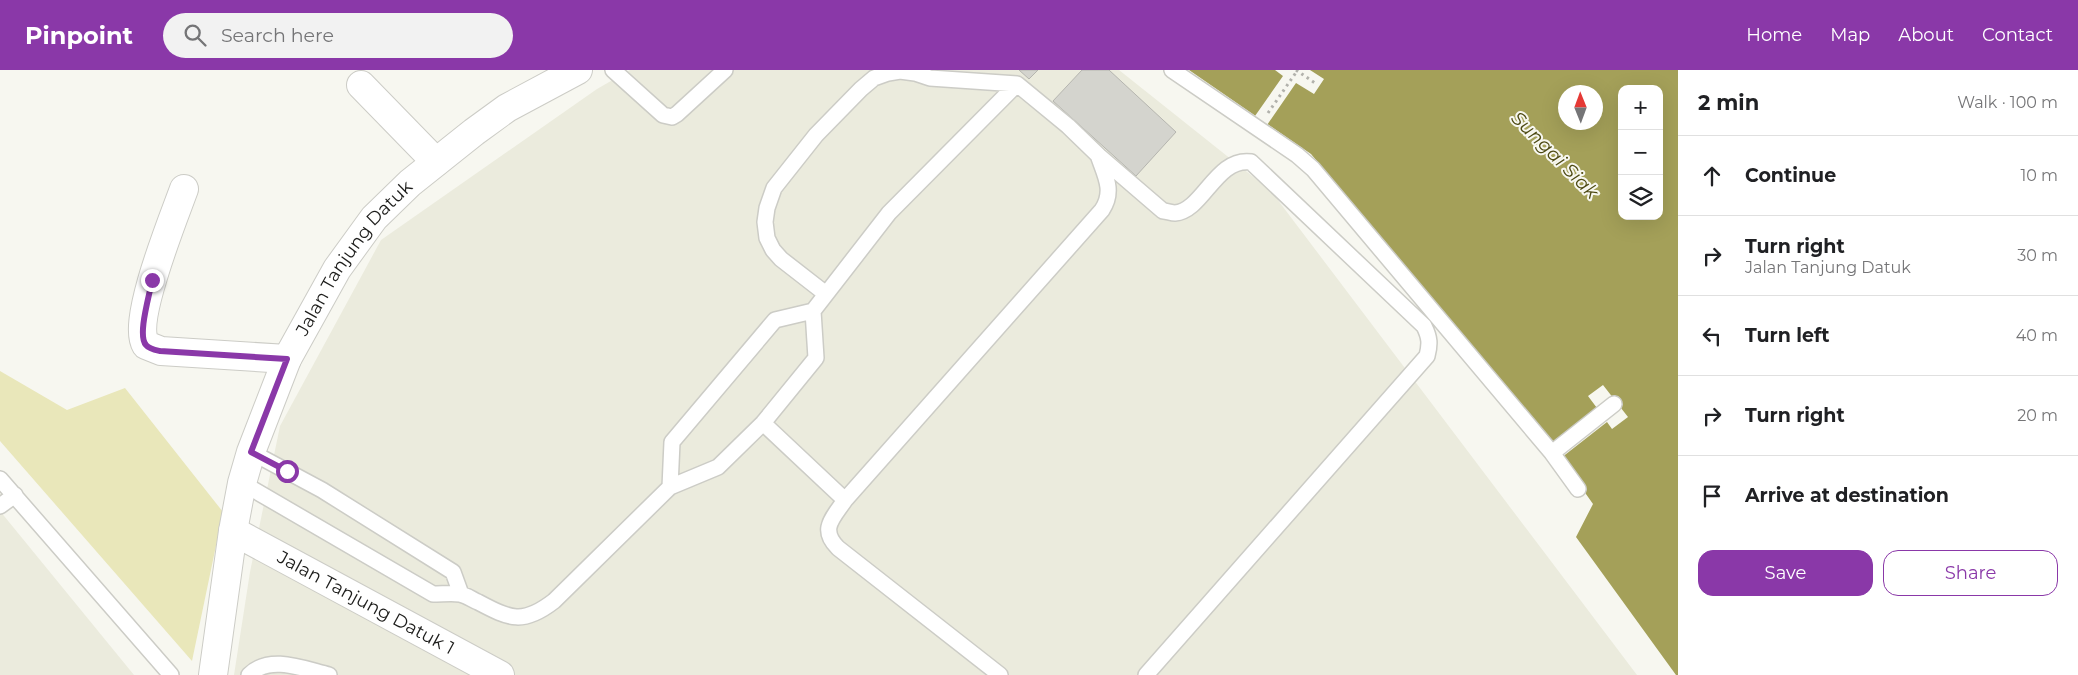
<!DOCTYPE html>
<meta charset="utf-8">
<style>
body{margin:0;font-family:Montserrat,sans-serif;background:#f2f2f2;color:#202124}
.controls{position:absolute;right:15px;top:15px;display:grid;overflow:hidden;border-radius:10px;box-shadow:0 5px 20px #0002}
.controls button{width:45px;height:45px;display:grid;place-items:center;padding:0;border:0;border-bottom:1px solid #e0e0e0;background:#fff;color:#202124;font:25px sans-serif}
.compass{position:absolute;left:1558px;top:15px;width:45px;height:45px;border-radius:50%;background:#fff;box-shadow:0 5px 20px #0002;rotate:359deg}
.stop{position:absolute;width:15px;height:15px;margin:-11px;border:4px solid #8a38a8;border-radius:50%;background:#fff}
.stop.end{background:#8a38a8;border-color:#fff;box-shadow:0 1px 5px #0008}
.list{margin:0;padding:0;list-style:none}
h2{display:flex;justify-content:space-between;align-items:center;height:65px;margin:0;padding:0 20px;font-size:21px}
h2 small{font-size:16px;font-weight:400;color:#757577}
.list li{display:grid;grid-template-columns:32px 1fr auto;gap:15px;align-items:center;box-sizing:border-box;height:80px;padding:0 20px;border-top:1px solid #e0e0e0}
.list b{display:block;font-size:19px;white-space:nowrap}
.list p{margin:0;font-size:16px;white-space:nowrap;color:#757577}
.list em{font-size:16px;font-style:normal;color:#757577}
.actions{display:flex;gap:10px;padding:15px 20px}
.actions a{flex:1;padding:11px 0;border:1px solid #8a38a8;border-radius:15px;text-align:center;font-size:18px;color:#8a38a8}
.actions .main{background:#8a38a8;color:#fff}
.icon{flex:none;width:28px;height:28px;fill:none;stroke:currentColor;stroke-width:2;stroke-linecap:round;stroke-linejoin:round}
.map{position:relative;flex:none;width:1678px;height:605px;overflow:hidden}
header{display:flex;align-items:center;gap:30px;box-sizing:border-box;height:70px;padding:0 25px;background:#8a38a8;color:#fff}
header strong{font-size:24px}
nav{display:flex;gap:28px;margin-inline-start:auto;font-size:18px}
.search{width:350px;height:45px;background:#f2f2f2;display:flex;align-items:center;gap:12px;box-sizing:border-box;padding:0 18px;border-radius:28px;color:#757577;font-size:19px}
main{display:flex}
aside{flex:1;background:#fff}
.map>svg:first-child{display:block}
</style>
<header>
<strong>Pinpoint</strong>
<div class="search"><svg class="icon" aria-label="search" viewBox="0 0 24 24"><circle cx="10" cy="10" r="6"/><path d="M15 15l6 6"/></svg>Search here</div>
<nav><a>Home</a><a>Map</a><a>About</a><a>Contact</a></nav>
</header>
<main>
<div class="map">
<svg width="1678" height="605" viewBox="0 0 1678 605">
<rect width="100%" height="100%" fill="#f7f7f0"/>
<path fill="#ebebdd" d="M 630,0 L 1119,0 L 1271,121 L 1637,605 L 234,605 L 250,502 L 280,356 L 381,170 L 597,19 Z
M 0,441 L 134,605 L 0,605 Z"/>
<path fill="#e9e7ba" d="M 0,301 L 67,340 L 125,318 L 223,442 L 192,591 L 0,371 Z"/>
<path fill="#a4a059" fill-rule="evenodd" d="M 1189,0 L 1678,0 L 1678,605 L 1676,605 L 1576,467 L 1593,434 L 1536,353 L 1311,84 ZM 1622,19 L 1659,19 L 1659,146 L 1622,146 ZM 1566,22 L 1596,22 L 1596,52 L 1566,52 Z"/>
<path fill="#f7f7f0" d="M 1275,0 L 1310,0 L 1324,9 L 1314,24 L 1296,13 L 1267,55 L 1255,46 L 1283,6 Z
M 1603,315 L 1628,347 L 1612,359 L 1607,352 L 1561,388 L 1551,373 L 1597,338 L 1588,326 Z"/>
<path fill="#d4d4ce" stroke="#b5b5af" d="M 1019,0 L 1038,0 L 1029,9 Z
M 1082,0 L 1109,0 L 1176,62 L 1136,106 L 1053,31 Z"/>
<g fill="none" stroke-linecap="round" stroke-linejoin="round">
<defs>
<path id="service" d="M 613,0 L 663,45 L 672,47 L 677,44 L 725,0
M 1172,0 L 1297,85 L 1313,99 L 1552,383 L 1578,419
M 826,224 L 781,189 L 773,180 L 767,168 L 765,152 L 767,138 L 774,118 L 816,65 L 861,19 L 874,8 L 888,3 L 900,1 L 915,3 L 930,8 L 1017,14
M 763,353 L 845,430 L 1102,140 C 1114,122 1106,107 1099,88
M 251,382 L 322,420 L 453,502 L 461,524
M 1552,383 L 1614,334
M 0,409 L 171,605
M 242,413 L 433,524 C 442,524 452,523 460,524 C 466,525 473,530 478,532 C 510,549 523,555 554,531 L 670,417 L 718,397 L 763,353 L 816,288 L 813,241
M 670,417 L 672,372 L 775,250 L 813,241 L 889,143 L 1017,14 L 1068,56 L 1099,86 L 1163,141 C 1167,141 1171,143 1175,143 C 1203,141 1216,87 1251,92 L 1424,256 C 1430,268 1430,274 1427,286 L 1146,605
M 845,430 C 833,448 819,459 838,478 L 1000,605
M 0,436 L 15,425
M 249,605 C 270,584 304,599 329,605"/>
<g id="minor">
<path d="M 361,15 L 436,92"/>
<path d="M 184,119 C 174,147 131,251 146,275 L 161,281 L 287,289"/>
<path id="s1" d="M 233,461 L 500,605"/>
</g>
<g id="secondary">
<path id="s2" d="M 213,605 L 233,461 L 242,413 L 251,382 L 287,289 L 337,199 L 374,148 L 410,113 L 474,62 L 507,38 L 578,0"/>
</g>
</defs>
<use href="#service" stroke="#ccccc6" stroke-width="18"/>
<use href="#minor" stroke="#ccccc6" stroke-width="30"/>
<use href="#secondary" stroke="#ccccc6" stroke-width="30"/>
<path stroke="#b2b2ac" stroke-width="3" stroke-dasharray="2.5 4" stroke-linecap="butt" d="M 1296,0 L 1315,13
M 1268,43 L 1297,1"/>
<use href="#service" stroke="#fff" stroke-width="15"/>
<use href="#minor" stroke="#fff" stroke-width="28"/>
<use href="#secondary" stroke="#fff" stroke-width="28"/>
</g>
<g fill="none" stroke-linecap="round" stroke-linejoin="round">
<path stroke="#8a38a8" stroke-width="6" d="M 152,210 C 150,224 137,265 146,275 C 149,279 155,280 160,281 L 287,289 L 251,382 L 287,401"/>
</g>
<g text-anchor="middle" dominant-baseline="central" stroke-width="4" stroke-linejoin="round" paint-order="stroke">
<g font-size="18" fill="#1c1c1a" stroke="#f7f7f0">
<text stroke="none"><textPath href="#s2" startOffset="448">Jalan Tanjung Datuk</textPath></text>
<text stroke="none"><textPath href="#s1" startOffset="151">Jalan Tanjung Datuk 1</textPath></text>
</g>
<g font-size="19" font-style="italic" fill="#4d4a13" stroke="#f7f7f0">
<text transform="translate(1555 85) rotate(45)">Sungai Siak</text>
</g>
</g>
</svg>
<div class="controls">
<button>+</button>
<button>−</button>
<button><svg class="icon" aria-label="layers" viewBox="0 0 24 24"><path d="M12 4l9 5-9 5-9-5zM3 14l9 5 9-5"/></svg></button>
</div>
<svg class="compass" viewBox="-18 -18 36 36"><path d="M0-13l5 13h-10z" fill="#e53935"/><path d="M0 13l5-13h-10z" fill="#757577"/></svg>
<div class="stop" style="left:287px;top:401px"></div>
<div class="stop end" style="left:152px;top:210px"></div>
</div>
<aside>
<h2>2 min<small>Walk · 100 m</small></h2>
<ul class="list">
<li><svg class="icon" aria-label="ahead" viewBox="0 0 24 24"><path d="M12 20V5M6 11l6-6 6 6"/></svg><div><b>Continue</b></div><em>10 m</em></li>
<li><svg class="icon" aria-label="right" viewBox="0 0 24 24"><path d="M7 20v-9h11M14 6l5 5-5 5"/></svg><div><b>Turn right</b><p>Jalan Tanjung Datuk</p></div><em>30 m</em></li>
<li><svg class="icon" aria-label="left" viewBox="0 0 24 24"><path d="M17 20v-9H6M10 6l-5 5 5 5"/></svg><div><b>Turn left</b></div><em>40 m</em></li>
<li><svg class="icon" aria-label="right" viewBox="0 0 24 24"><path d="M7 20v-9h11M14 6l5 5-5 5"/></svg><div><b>Turn right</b></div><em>20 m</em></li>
<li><svg class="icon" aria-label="arrive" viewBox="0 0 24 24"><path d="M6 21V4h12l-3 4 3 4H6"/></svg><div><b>Arrive at destination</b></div></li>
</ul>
<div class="actions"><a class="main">Save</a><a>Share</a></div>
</aside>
</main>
